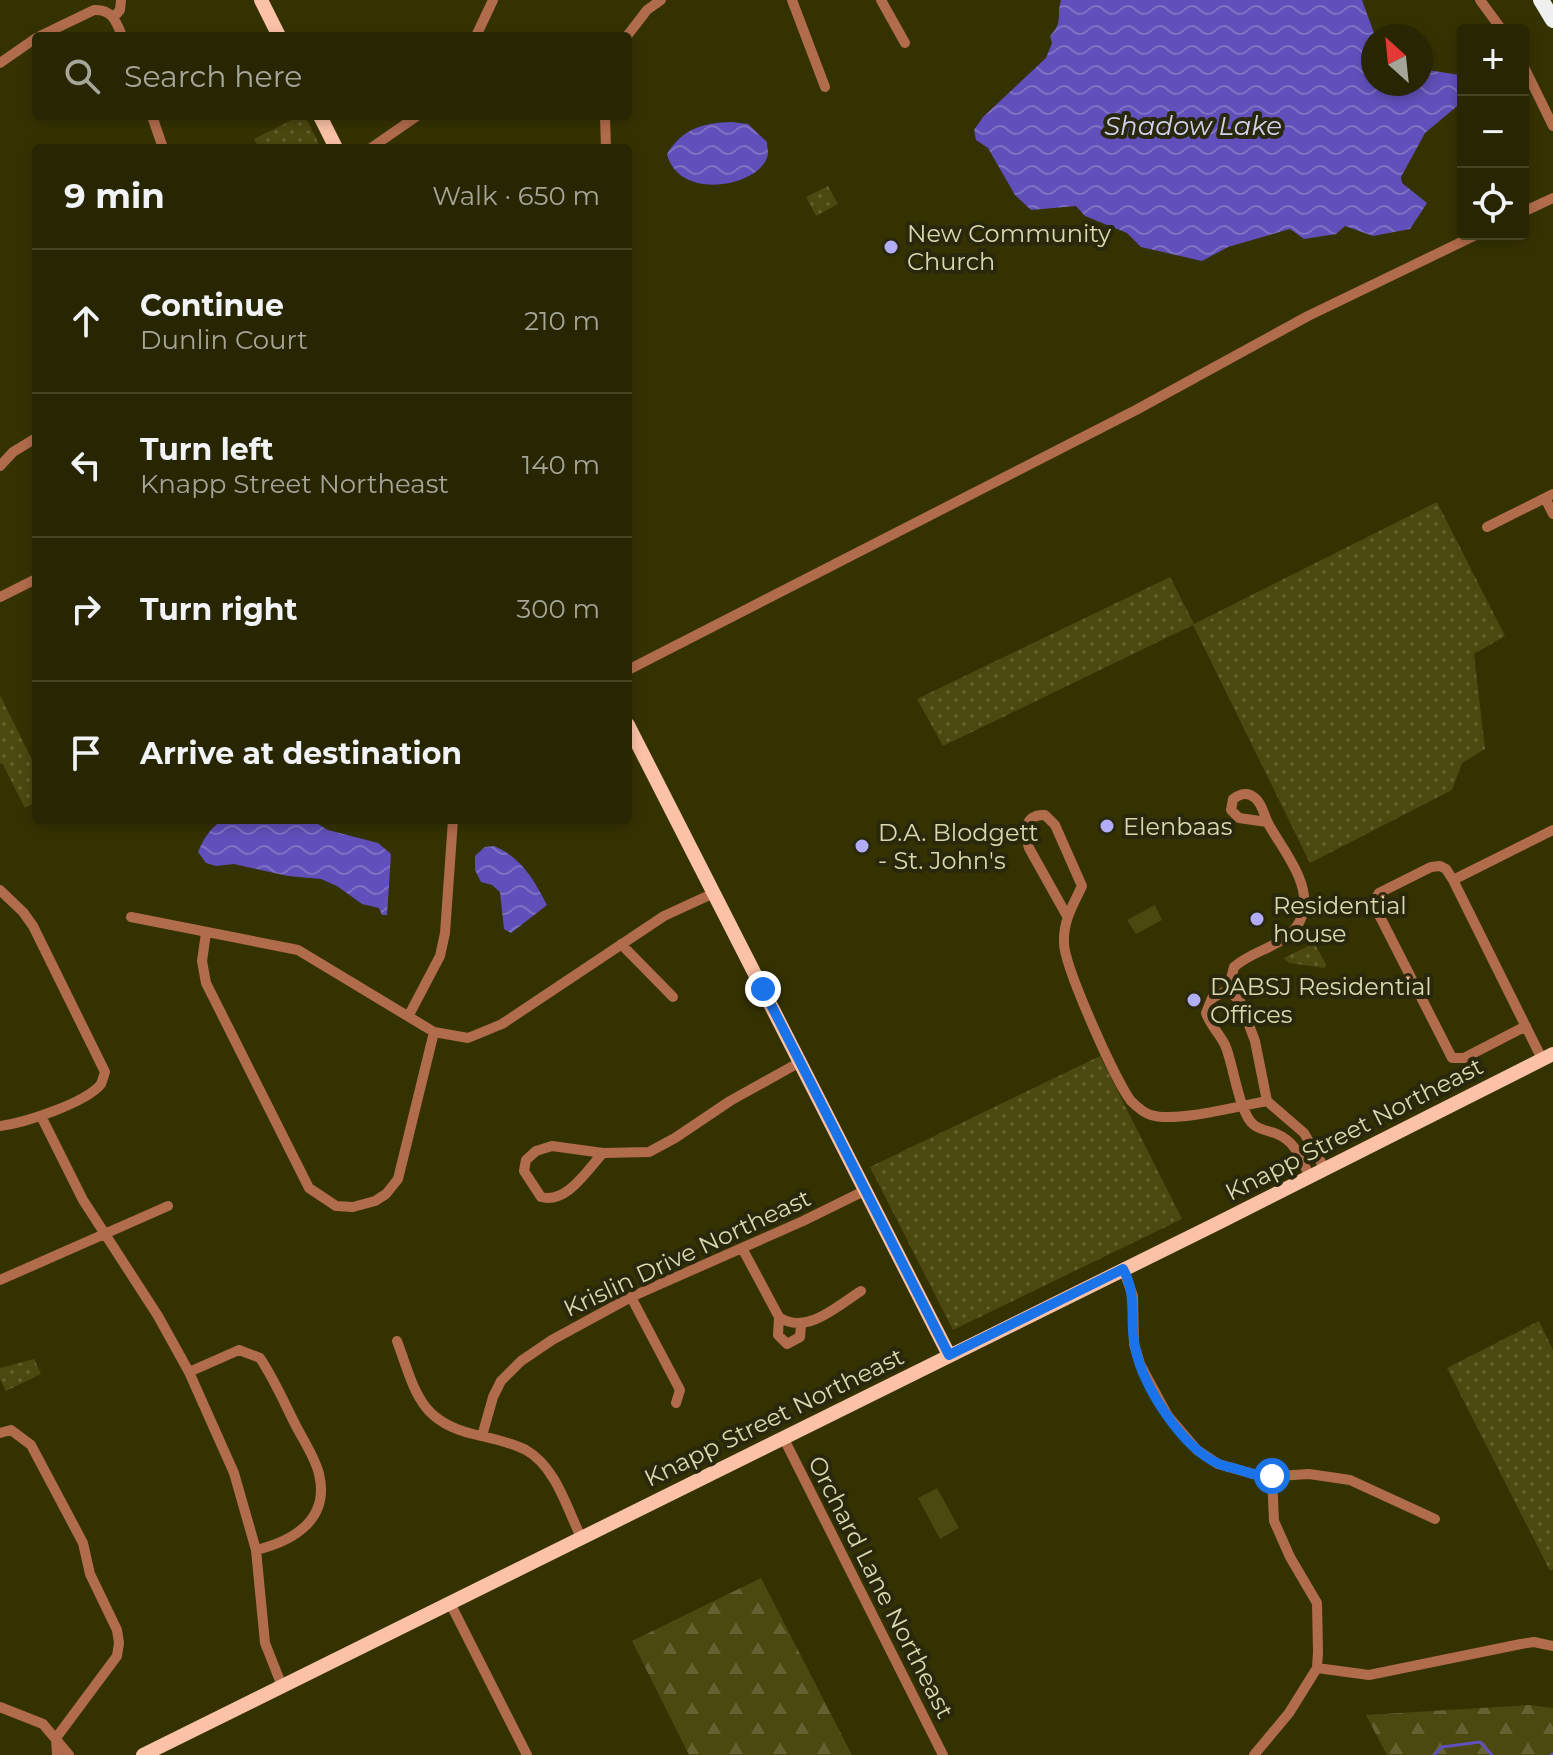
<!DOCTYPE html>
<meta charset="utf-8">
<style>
body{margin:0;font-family:Montserrat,sans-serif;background:#343211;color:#f1f3f6}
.controls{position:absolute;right:24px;top:24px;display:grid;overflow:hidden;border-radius:8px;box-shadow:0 4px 12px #0003}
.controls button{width:72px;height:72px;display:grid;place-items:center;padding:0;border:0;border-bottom:2px solid #444324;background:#282602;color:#f1f3f6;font:40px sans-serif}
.compass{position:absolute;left:1361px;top:24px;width:72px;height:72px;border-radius:50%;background:#282602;box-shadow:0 4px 12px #0003;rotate:333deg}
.stop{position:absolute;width:24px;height:24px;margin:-18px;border:6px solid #1a73e8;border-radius:50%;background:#fff}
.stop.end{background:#1a73e8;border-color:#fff;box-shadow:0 2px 8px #0008}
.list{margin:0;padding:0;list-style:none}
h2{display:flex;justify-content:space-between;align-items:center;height:104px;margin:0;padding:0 32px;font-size:34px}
h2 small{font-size:26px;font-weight:400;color:#a5a599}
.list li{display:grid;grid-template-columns:52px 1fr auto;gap:24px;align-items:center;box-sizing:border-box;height:144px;padding:0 32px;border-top:2px solid #444324}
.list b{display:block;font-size:30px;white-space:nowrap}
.list p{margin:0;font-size:26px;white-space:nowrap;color:#a5a599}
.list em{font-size:26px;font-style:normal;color:#a5a599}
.icon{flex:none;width:44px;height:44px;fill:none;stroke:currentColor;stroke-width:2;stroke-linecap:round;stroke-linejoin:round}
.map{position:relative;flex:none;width:1553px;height:1755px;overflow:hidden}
.search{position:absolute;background:#282602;box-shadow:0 4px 12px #0003;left:32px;top:32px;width:600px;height:88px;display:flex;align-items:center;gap:20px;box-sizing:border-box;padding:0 28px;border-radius:8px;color:#a5a599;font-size:30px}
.panel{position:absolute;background:#282602;box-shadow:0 4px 12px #0003;left:32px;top:144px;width:600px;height:680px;border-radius:8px}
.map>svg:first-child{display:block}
</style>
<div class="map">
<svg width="1553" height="1755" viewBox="0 0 1553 1755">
<defs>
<pattern id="grass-dots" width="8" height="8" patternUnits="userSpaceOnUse" patternTransform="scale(2)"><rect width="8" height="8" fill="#4b4810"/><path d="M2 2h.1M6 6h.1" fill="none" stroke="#646230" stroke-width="1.8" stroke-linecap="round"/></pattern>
<pattern id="forest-firs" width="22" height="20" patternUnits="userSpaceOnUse" patternTransform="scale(2)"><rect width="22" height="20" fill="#4b4810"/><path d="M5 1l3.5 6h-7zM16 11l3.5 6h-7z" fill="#646230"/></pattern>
<pattern id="water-waves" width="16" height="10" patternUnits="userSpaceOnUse" patternTransform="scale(2)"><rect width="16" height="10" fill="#6150bb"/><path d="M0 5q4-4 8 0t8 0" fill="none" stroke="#7e71c4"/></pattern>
</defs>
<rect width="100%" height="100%" fill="#353202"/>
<path fill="url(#grass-dots)" d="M 300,116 L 305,116 L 321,148 L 259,148 L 254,139 Z
M 828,186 L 838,204 L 816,216 L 806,197 Z
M 1437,502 L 1505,636 L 1474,654 L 1485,749 L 1462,763 L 1452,790 L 1310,863 L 1193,625 L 943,746 L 917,699 L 1170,577 L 1194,624 Z
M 0,695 L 36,768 L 36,802 L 25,808 L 2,763 L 0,764 Z
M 1314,943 L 1326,964 L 1325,968 L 1289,963 L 1284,958 Z
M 1100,1056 L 1182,1219 L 953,1330 L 870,1167 Z
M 1539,1321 L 1553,1350 L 1553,1569 L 1550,1571 L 1447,1368 Z
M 34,1359 L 41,1374 L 6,1391 L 0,1379 L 0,1368 Z"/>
<path fill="url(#forest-firs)" d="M 761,1578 L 852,1755 L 689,1755 L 632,1641 Z
M 1530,1705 L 1553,1708 L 1553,1755 L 1387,1755 L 1366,1715 Z"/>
<path fill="#4b4810" d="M 1155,905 L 1162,920 L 1136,934 L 1127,920 Z
M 937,1488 L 959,1528 L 940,1539 L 918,1498 Z"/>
<path fill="url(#water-waves)" d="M 1061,0 L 1362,0 L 1375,36 L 1373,84 L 1421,84 L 1421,69 L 1460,75 L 1463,79 L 1462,102 L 1425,133 L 1401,177 L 1402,183 L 1427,203 L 1410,229 L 1373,236 L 1345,226 L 1336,234 L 1304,239 L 1290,229 L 1228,247 L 1202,261 L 1141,247 L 1127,233 L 1085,216 L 1076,206 L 1031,210 L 1015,195 L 988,148 L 976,140 L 974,130 L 983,117 L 1046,58 L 1052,43 L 1050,36 C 1064,21 1056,16 1061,0 Z
M 732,122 L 748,124 L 767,142 C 767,146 768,150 768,154 C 763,186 679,203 667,154 C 683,128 703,123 732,122 Z
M 223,820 L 311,820 L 328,830 L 378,843 L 391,854 L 387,915 L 382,915 L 379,908 L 362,904 L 337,886 L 321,879 L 288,876 L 234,864 L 216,866 L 206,863 L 198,852 C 204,838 211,827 223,820 Z
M 494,846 C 521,857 534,880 547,905 L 511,933 L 504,929 L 500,892 L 492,885 L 481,882 L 475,870 L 475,856 L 485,847 Z"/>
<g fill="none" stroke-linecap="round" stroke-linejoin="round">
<path stroke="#6150bb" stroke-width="3" d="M 1434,1755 L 1442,1747 L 1480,1742 L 1492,1755
M 1551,1755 L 1553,1754"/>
<path stroke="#b16c4b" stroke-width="10" d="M 792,0 L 825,87
M 881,0 L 905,43
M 1480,0 L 1502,30
M 114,17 L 120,10 L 121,0
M 40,36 L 94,10 C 112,9 116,21 122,36
M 476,36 L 493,0
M 627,36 L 647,10 L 661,0
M 0,63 L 36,38
M 1523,65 L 1553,126
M 152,116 L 163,148
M 605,116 L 606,148
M 371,148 L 417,116
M 1523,212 L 1553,198
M 0,466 L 13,452 L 36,438
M 1545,498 L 1553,514
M 1487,527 L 1553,494
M 0,597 L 36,579
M 628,670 L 1136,410 L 1308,316 L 1478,234
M 1453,880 L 1542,1059
M 0,890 L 23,912 L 33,926 L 105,1072 C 104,1075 102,1082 101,1084 C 86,1103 24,1123 0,1126
M 1067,916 L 1029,848 C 1024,832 1024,814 1045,815 L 1055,825 L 1082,886 C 1073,905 1063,921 1064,943 C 1064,966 1116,1082 1131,1101 C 1136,1106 1144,1113 1151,1115 C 1176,1123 1239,1106 1267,1101
M 131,917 L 298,950 L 434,1032 L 468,1038 L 502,1024 L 664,916 L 714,893
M 206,933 L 202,961 L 206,983 L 309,1188 L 336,1206 L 353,1207 L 375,1201 L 386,1194 L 398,1179 L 434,1032
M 621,944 L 673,997
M 1228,990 L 1234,967 C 1256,947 1291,947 1302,916 C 1313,885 1283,850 1269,825 C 1264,817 1263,804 1255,798 C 1247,791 1240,794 1233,799 L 1231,810 L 1239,818 L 1267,822
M 1228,990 L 1212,998 L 1206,1013 C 1210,1025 1219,1033 1225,1045 C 1233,1062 1239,1114 1254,1125 C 1260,1130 1270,1131 1277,1134 C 1296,1142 1301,1159 1310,1177
M 1228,990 L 1240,1001 L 1255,1041 L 1267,1101 L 1304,1133 L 1325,1169
M 409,1015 L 440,956 L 445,933 L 453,820
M 1526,1026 L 1464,1058 L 1452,1058 L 1373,903 L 1379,893 L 1431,867 L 1440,866 L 1446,869 L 1453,880 L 1553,830
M 42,1118 L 83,1200 L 158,1316 L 189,1372 L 234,1473 L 256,1550 L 265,1643 L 282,1686
M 552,1146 L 603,1153 C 587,1170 567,1204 541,1197 L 524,1171 L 526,1160 L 536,1151 Z
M 603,1153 L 649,1152 L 675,1138 L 730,1101 L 800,1062
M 742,1248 L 779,1317 C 806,1336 837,1306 861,1291
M 1123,1269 L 1133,1296 L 1134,1344 L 1140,1364 L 1168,1416 L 1197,1450 L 1218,1464 L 1264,1477 L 1309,1474 L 1350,1480 L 1435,1519
M 0,1280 L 168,1206
M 631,1297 L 680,1390 L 676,1403
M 779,1317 L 778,1335 L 787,1344 L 800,1337 L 801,1325
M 397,1341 C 415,1389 418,1421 473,1434 C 489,1438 511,1442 526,1450 C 556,1467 567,1509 581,1537
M 189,1372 L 239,1350 L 260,1358 C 274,1379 284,1402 295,1424 C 303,1440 315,1457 319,1474 C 330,1519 294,1541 256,1550
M 0,1433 L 11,1430 L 31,1445 L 83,1543 L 90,1574 L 117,1630 L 119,1643 L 117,1656 L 56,1738
M 482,1436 L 493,1397 L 501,1381 L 521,1361 L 552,1340 L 631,1297 L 803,1221 L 866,1190
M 783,1437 L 943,1755
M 450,1603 L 527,1755
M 1317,1668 L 1369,1675 L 1521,1644 L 1534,1642 L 1553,1646
M 0,1707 L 43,1724 L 69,1755
M 56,1738 L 57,1755
M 1254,1755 L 1289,1713 L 1317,1668 L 1318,1652 L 1317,1603 L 1290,1557 L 1274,1521 L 1272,1476"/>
<path stroke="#fbc2a7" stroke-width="14" d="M 261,0 L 279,36
M 320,116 L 336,148
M 628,725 L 949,1355
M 143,1755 L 1222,1221 L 1553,1054"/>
<path stroke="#f0f0f0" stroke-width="16" d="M 1541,0 L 1553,20"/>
</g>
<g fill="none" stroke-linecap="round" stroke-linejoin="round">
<path stroke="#1a73e8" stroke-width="10" d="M 763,989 L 949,1355 L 1123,1269 C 1138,1297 1129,1318 1135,1347 C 1143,1386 1181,1447 1219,1464 C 1226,1467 1235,1468 1243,1471 C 1253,1474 1262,1477 1272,1476"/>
</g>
<g fill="#b2adf9" stroke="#29280d" stroke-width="3">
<circle cx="891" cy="247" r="8"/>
<circle cx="1107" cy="826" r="8"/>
<circle cx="862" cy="846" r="8"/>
<circle cx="1257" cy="919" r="8"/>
<circle cx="1194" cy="1000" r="8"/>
</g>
<g text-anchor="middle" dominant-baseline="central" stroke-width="8" stroke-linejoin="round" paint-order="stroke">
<g font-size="24" fill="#d9d8af" stroke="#29280d" text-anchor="start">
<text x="907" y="233">New Community<tspan x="907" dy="28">Church</tspan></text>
<text x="1123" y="826">Elenbaas</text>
<text x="878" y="832">D.A. Blodgett<tspan x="878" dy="28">- St. John's</tspan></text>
<text x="1273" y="905">Residential<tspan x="1273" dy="28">house</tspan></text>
<text x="1210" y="986">DABSJ Residential<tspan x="1210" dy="28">Offices</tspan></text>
</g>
<g font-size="24" fill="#d9d8af" stroke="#29280d">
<text transform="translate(1354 1129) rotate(-27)">Knapp Street Northeast</text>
<text transform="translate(687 1253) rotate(-25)">Krislin Drive Northeast</text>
<text transform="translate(774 1417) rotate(-26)">Knapp Street Northeast</text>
<text transform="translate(881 1587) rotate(63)">Orchard Lane Northeast</text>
</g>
<g font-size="26" font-style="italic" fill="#d1d1ed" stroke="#29280d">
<text x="1193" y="126">Shadow Lake</text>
</g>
</g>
</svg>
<div class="controls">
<button>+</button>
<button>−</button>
<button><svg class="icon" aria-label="locate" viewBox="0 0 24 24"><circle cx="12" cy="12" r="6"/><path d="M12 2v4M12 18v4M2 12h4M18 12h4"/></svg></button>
</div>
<svg class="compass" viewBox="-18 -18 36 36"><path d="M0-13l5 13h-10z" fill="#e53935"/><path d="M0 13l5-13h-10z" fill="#a5a599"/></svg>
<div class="stop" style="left:1272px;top:1476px"></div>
<div class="stop end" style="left:763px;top:989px"></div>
<div class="search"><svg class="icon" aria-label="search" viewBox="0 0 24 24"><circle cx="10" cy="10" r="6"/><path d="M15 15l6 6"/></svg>Search here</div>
<section class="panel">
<h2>9 min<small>Walk · 650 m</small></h2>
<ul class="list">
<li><svg class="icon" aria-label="ahead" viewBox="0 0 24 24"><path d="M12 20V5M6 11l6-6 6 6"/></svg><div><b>Continue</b><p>Dunlin Court</p></div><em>210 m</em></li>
<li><svg class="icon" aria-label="left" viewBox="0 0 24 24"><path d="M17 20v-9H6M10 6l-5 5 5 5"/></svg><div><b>Turn left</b><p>Knapp Street Northeast</p></div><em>140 m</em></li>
<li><svg class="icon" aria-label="right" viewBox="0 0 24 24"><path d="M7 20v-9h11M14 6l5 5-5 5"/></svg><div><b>Turn right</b></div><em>300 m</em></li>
<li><svg class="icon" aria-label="arrive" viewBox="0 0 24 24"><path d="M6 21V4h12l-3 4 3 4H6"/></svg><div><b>Arrive at destination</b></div></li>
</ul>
</section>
</div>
